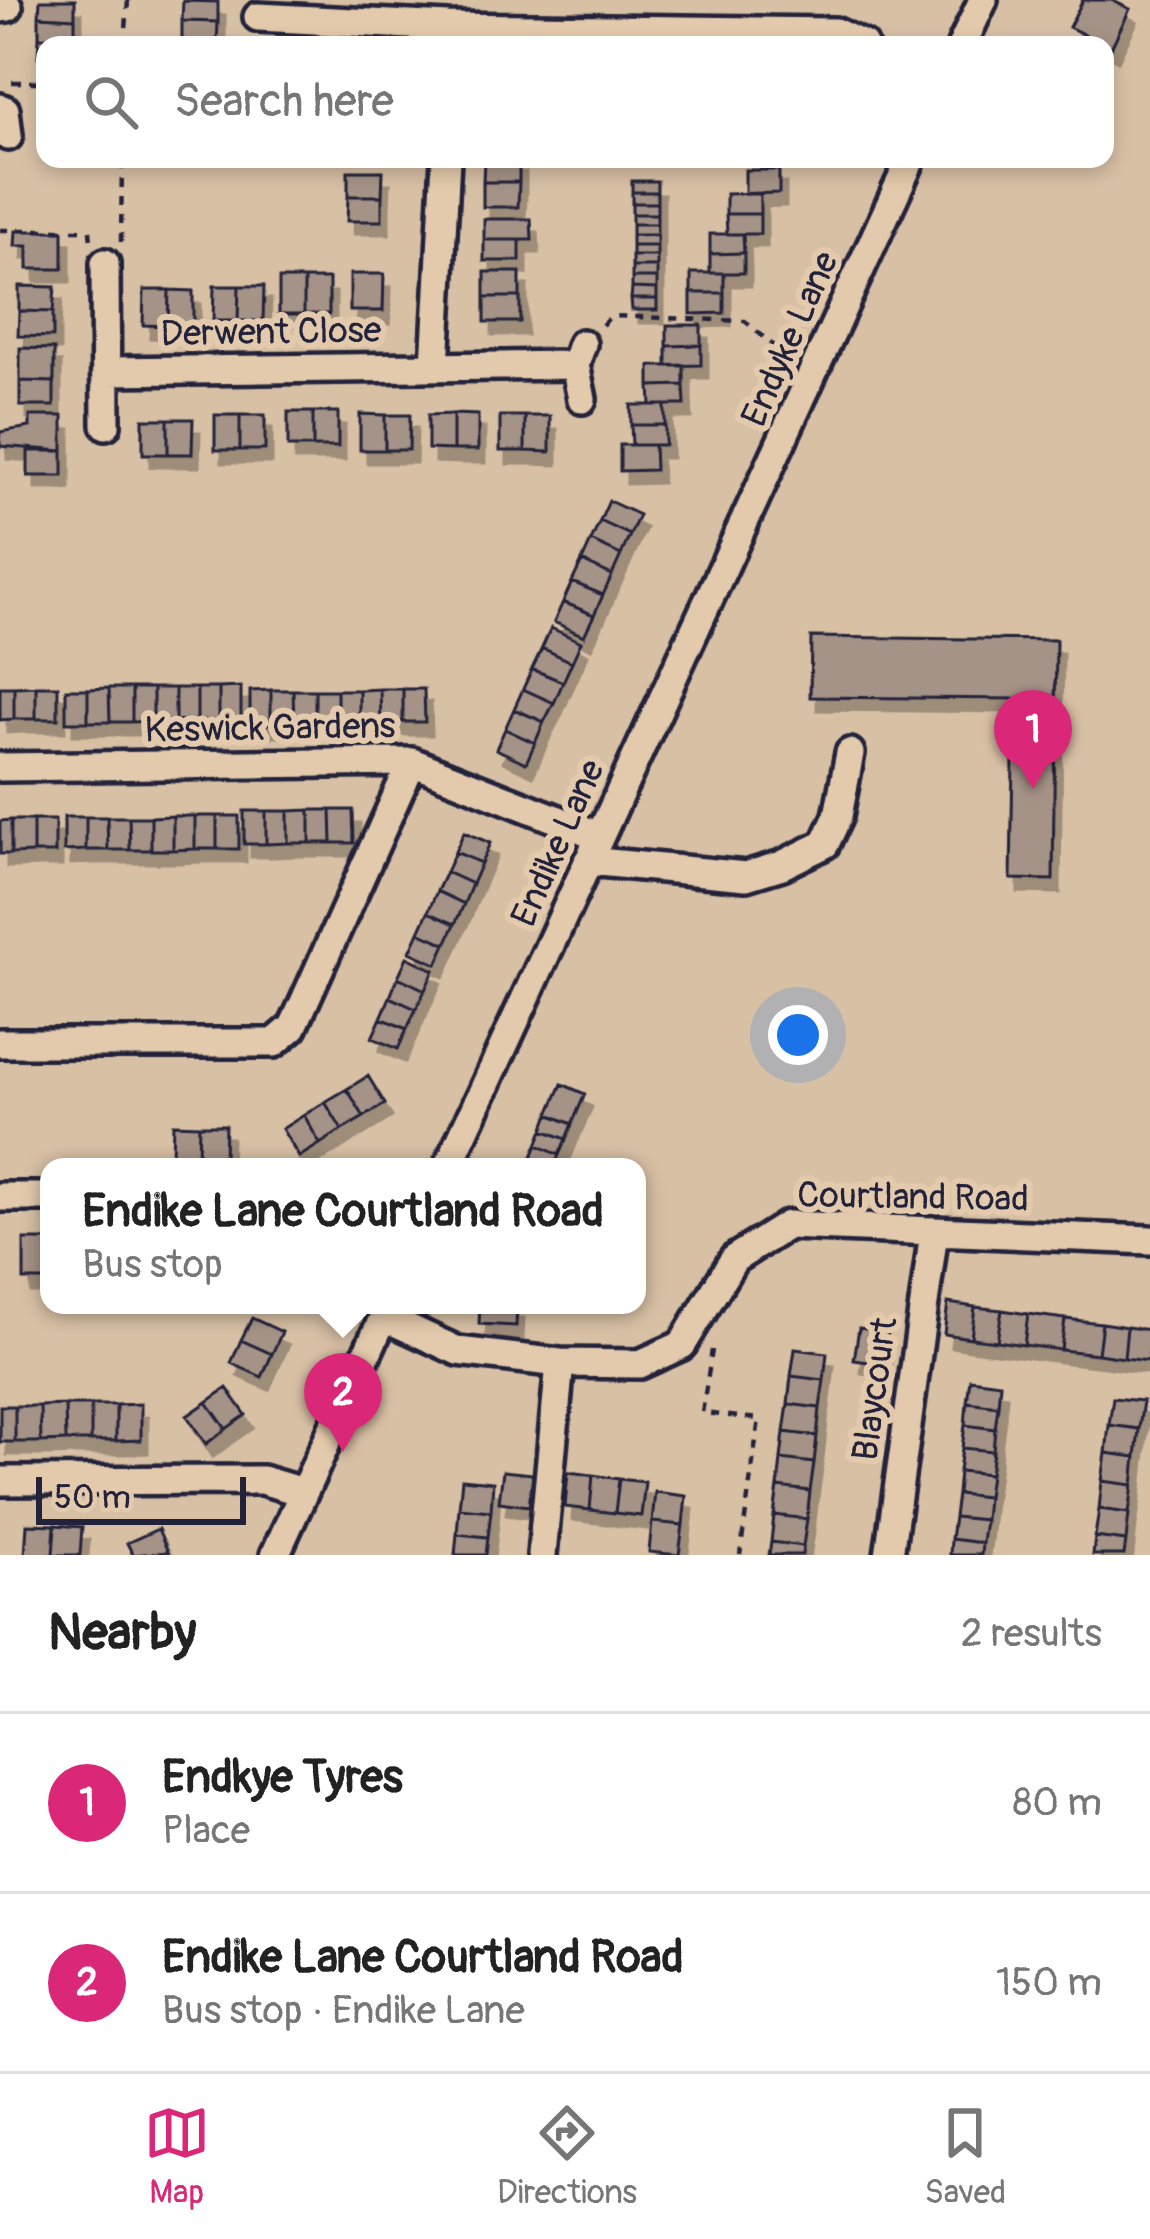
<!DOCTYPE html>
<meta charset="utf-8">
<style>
body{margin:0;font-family:Pangolin,sans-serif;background:#f6f6f6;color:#222}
.scale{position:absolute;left:36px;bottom:30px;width:210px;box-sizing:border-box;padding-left:12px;border:6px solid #22223b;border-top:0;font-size:33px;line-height:42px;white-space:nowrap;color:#22223b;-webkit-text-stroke:9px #e4caac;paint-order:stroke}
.you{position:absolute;left:798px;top:1035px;width:42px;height:42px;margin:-30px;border:9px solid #fff;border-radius:50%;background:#1a73e8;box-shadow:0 0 0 18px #1a73e833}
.badge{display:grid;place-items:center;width:78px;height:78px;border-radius:50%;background:#db2777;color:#fff;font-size:39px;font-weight:700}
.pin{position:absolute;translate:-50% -99px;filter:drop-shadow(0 3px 6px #0008)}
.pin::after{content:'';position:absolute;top:63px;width:42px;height:36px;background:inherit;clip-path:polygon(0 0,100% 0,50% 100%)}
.popup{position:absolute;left:40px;top:1158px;width:606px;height:156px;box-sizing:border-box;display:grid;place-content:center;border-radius:24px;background:#fff;filter:drop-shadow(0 3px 9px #0005);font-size:39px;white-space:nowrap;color:#767676}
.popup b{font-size:45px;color:#222}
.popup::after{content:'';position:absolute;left:50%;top:100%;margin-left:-24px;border:24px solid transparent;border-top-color:#fff}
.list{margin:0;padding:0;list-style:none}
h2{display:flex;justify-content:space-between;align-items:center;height:156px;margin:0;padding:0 48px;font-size:51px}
h2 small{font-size:39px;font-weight:400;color:#767676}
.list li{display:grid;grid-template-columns:78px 1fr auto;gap:36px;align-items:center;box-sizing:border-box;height:180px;padding:0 48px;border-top:3px solid #e0e0e0}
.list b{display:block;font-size:45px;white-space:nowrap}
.list p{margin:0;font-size:39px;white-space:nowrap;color:#767676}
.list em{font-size:39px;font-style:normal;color:#767676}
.icon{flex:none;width:66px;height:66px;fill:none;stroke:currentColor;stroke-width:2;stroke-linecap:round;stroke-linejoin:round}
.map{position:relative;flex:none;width:1150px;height:1555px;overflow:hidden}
.search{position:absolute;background:#fff;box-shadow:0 6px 18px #0003;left:36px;right:36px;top:36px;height:132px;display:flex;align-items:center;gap:30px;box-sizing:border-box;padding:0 42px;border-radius:24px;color:#767676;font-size:45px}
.sheet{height:516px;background:#fff}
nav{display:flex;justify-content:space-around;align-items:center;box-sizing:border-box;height:168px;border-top:3px solid #e0e0e0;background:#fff;font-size:33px;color:#767676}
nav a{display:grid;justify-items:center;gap:6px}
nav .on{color:#db2777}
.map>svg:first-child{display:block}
</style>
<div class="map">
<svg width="1150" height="1555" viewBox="0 0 1150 1555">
<defs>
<filter id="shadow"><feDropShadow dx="7" dy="13" stdDeviation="0" flood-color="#0004"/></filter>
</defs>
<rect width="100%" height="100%" fill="#d8c0a5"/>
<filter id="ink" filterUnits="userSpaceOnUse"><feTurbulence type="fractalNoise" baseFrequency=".00833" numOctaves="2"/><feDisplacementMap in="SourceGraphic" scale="24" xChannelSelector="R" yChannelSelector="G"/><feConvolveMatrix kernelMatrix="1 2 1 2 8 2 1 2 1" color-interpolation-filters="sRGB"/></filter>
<g filter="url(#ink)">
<path fill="#a69387" stroke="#22223b" stroke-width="3" filter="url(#shadow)" d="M 40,0 L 75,0 L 75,18 L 39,16 Z
M 1083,0 L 1111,0 L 1130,9 L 1111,48 L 1069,27 Z
M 183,1 L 218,2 L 218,22 L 182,21 Z
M 39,16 L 75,18 L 75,38 L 39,37 Z
M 182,21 L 218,22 L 217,42 L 182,41 Z
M 39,37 L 75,38 L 74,45 L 45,45 L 45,57 L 38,57 Z
M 484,159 L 519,159 L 519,182 L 483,182 Z
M 745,170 L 779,170 L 779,193 L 745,194 Z
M 348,171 L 383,171 L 382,196 L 348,196 Z
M 632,181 L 657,181 L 657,192 L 632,192 Z
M 483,182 L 519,182 L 518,207 L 483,207 Z
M 632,192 L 657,192 L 657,203 L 632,203 Z
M 760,193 L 760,214 L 726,214 L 726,194 Z
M 348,196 L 382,196 L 382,221 L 347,221 Z
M 632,203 L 657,203 L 657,214 L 632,214 Z
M 632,214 L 657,214 L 657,224 L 632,224 Z
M 726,214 L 760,214 L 760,234 L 727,234 Z
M 484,219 L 531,219 L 532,240 L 484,240 Z
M 632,224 L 657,224 L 657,235 L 632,235 Z
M 16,231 L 63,231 L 63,269 L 28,269 L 28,246 L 15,246 Z
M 710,234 L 743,234 L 744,253 L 710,254 Z
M 632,235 L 657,235 L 657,246 L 632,246 Z
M 484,240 L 520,240 L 520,261 L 484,261 Z
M 632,246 L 657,246 L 657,256 L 632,256 Z
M 744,253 L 744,273 L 710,273 L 710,254 Z
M 632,256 L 657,256 L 657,267 L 632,267 Z
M 632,267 L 657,267 L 657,278 L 632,278 Z
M 485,272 L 520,272 L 520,297 L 485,297 Z
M 691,273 L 724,273 L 724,293 L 691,293 Z
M 350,274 L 384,274 L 383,311 L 350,311 Z
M 632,278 L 657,278 L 657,289 L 632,288 Z
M 279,279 L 304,279 L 304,314 L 279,314 Z
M 304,279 L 329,279 L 329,314 L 304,314 Z
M 19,286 L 55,287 L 53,312 L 19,311 Z
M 214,286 L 239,286 L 238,321 L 213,321 Z
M 239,286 L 264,286 L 263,321 L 238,321 Z
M 632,288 L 657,289 L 657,299 L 631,299 Z
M 144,290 L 169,290 L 168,326 L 143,325 Z
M 169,290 L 193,291 L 193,325 L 168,326 Z
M 691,293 L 724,293 L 724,313 L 691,314 Z
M 485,297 L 520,297 L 520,322 L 485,322 Z
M 631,299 L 657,299 L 657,310 L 632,310 Z
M 19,311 L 53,312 L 53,337 L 18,336 Z
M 667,325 L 701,325 L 701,345 L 667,346 Z
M 701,345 L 701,365 L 667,366 L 667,346 Z
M 20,348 L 54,349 L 54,382 L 20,381 Z
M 684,365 L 684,385 L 650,386 L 650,366 Z
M 20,381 L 54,382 L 54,406 L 20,406 Z
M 684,385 L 685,405 L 651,405 L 650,386 Z
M 631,405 L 665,405 L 665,425 L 631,425 Z
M 288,412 L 313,412 L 313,447 L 288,447 Z
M 313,412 L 338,412 L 338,447 L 313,447 Z
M 360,414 L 385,415 L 385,450 L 360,450 Z
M 453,414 L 453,450 L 428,449 L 428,415 Z
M 453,414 L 478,415 L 478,450 L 453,450 Z
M 215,415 L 240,415 L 240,450 L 215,450 Z
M 240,415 L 265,415 L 265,450 L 240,450 Z
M 385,415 L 410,415 L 409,450 L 385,450 Z
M 30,416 L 63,416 L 63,451 L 0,446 L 0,432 L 30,427 Z
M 500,416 L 525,416 L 525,451 L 500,451 Z
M 525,416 L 550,416 L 550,452 L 525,451 Z
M 143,419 L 168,419 L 168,454 L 143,454 Z
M 168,419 L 193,419 L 192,454 L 168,454 Z
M 631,425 L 665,425 L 665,445 L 632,445 Z
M 620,445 L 654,445 L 655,470 L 620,471 Z
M 28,451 L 63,451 L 63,476 L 28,476 Z
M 609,501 L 639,515 L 630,535 L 600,521 Z
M 600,521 L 630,535 L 621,555 L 591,541 Z
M 591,541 L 621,555 L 612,575 L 582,561 Z
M 582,561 L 612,575 L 603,595 L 572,582 Z
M 572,582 L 603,595 L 594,615 L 563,602 Z
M 563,602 L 594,615 L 584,636 L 554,622 Z
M 551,628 L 581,642 L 572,662 L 542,648 Z
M 811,637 L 1056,640 L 1053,880 L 1011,879 L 1014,699 L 810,697 Z
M 542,648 L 572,662 L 563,682 L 532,669 Z
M 532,669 L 563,682 L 554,703 L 523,689 Z
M 36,686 L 58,686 L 58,719 L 36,719 Z
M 36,686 L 36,719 L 14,719 L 14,687 Z
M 0,687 L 14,687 L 14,719 L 0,720 Z
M 241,687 L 241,721 L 219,721 L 219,688 Z
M 109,688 L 110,722 L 88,722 L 88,689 Z
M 109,688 L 132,688 L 132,722 L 110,722 Z
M 132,688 L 153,688 L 153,721 L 132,722 Z
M 153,688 L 175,688 L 175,721 L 153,721 Z
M 175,688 L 197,688 L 197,721 L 175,721 Z
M 197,688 L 219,688 L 219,721 L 197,721 Z
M 66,689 L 88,689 L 88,722 L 66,722 Z
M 380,689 L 381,722 L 359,723 L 359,690 Z
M 380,689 L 403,689 L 403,722 L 381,722 Z
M 403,689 L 424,689 L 425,722 L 403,722 Z
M 523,689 L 554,703 L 544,722 L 514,709 Z
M 271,690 L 293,690 L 294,723 L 271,724 Z
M 271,690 L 271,724 L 250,724 L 250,691 Z
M 293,690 L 315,690 L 315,723 L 294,723 Z
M 315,690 L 337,690 L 337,723 L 315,723 Z
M 337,690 L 359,690 L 359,723 L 337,723 Z
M 514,709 L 544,722 L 535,743 L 505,729 Z
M 505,729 L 535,743 L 526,763 L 496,749 Z
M 310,810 L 331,810 L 332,843 L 310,843 Z
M 310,810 L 310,843 L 288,843 L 288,811 Z
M 331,810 L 353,810 L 354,843 L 332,843 Z
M 244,811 L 266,811 L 266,844 L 244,844 Z
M 266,811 L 288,811 L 288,843 L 266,844 Z
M 173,816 L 173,850 L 151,850 L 151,817 Z
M 173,816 L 195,816 L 195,849 L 173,850 Z
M 195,816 L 217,816 L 217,849 L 195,849 Z
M 217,816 L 239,816 L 239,849 L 217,849 Z
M 64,817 L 86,817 L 86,850 L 64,851 Z
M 86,817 L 107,817 L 108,850 L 86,850 Z
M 107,817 L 129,817 L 130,850 L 108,850 Z
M 129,817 L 151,817 L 151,850 L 130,850 Z
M 11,820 L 33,820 L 33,853 L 11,854 Z
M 11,820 L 11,854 L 0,854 L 0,821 Z
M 33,820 L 55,820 L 55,853 L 33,853 Z
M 464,832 L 490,843 L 481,863 L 455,852 Z
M 455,852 L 481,863 L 472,884 L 446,872 Z
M 446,872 L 472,884 L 464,904 L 437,891 Z
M 437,891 L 464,904 L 455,924 L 428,912 Z
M 428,912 L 455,924 L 446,944 L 419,932 Z
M 419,932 L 446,944 L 437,964 L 410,952 Z
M 407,957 L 434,970 L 425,990 L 398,977 Z
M 398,977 L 425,990 L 416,1009 L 390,997 Z
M 390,997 L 416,1009 L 407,1029 L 381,1018 Z
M 381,1018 L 407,1029 L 398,1049 L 372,1038 Z
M 368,1076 L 385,1104 L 364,1117 L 347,1089 Z
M 562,1084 L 585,1094 L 572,1124 L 549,1114 Z
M 347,1089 L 364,1117 L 342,1130 L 325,1102 Z
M 325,1102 L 342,1130 L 320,1144 L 304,1115 Z
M 549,1114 L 572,1124 L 566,1139 L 543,1130 Z
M 304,1115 L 320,1144 L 299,1157 L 282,1129 Z
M 173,1124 L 199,1125 L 198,1157 L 172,1156 Z
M 199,1125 L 225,1125 L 224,1157 L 198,1157 Z
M 543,1130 L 566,1139 L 559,1155 L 537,1145 Z
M 537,1145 L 559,1155 L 554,1167 L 530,1161 Z
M 24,1240 L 49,1240 L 49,1280 L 24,1280 Z
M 948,1303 L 975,1307 L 971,1338 L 944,1334 Z
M 480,1305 L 517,1305 L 516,1326 L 479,1324 Z
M 975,1307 L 1002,1310 L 997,1341 L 971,1338 Z
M 1002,1310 L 1028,1314 L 1024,1345 L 997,1341 Z
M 1028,1314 L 1065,1319 L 1061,1350 L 1024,1345 Z
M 252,1318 L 282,1332 L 272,1354 L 241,1340 Z
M 1065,1319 L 1102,1323 L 1098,1354 L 1061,1350 Z
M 1102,1323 L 1127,1327 L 1124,1358 L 1098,1354 Z
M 1127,1327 L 1150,1330 L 1149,1361 L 1124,1358 Z
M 859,1328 L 888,1332 L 883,1364 L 854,1360 Z
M 241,1340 L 272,1354 L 262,1377 L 231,1363 Z
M 795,1349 L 827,1353 L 824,1380 L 791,1376 Z
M 791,1376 L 824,1380 L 820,1408 L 788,1404 Z
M 970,1379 L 1000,1383 L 998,1406 L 967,1402 Z
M 227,1388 L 246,1415 L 226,1429 L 207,1402 Z
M 1113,1398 L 1143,1401 L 1139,1429 L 1109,1425 Z
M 207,1402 L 226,1429 L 206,1444 L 187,1416 Z
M 967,1402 L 998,1406 L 995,1429 L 965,1425 Z
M 141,1404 L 141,1440 L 116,1441 L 116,1405 Z
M 788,1404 L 820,1408 L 817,1436 L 784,1432 Z
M 65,1405 L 91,1405 L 91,1441 L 66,1441 Z
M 65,1405 L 66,1441 L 41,1442 L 40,1406 Z
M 91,1405 L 116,1405 L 116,1441 L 91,1441 Z
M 0,1406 L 15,1406 L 15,1442 L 0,1442 Z
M 15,1406 L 40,1406 L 41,1442 L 15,1442 Z
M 965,1425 L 995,1429 L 993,1451 L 962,1448 Z
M 1109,1425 L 1139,1429 L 1136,1457 L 1106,1453 Z
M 784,1432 L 817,1436 L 814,1463 L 781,1459 Z
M 962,1448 L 993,1451 L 990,1474 L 959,1471 Z
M 1106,1453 L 1136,1457 L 1133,1485 L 1102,1481 Z
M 781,1459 L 814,1463 L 810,1491 L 778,1487 Z
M 503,1471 L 533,1474 L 529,1506 L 499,1502 Z
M 959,1471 L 990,1474 L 987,1497 L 957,1494 Z
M 568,1472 L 593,1475 L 590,1510 L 565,1507 Z
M 593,1475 L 619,1479 L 615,1513 L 590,1510 Z
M 462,1479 L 493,1482 L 491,1511 L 459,1508 Z
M 619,1479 L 645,1482 L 641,1516 L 615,1513 Z
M 1102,1481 L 1133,1485 L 1129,1513 L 1099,1509 Z
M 778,1487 L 810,1491 L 807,1519 L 774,1515 Z
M 655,1492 L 686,1496 L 683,1525 L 652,1522 Z
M 957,1494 L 987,1497 L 985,1520 L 954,1517 Z
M 459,1508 L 491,1511 L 488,1537 L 457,1534 Z
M 1099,1509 L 1129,1513 L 1126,1541 L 1095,1537 Z
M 774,1515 L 807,1519 L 803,1546 L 771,1542 Z
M 954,1517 L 985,1520 L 982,1543 L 951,1539 Z
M 652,1522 L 683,1525 L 679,1555 L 649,1552 Z
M 27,1524 L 55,1525 L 53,1555 L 25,1555 Z
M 55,1525 L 82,1527 L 80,1555 L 53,1555 Z
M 158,1529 L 168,1552 L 133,1555 L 127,1543 Z
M 457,1534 L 488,1537 L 486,1555 L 455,1555 Z
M 1095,1537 L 1126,1541 L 1124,1555 L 1093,1555 Z
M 951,1539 L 982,1543 L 981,1555 L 950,1555 Z
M 771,1542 L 803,1546 L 802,1555 L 769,1555 Z"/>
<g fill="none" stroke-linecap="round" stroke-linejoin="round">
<defs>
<path id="minor" d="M 0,8 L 8,7
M 258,17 L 448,27 L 835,32 L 863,45
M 962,45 L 983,0
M 0,108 L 5,110 L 8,136
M 105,263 L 106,425
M 435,366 L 446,159
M 108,371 L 575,365
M 582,399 L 575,365 L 582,344
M 0,767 L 412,762 L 599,836
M 588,861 L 746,876 L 782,865 L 825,844 L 838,816 L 850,753
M 0,1043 L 274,1043 L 293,1027 L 412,762
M 448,1167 L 911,159
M 0,1197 L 49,1197
M 384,1317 L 458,1351 L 560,1363 L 640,1364 L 682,1345 L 734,1259 L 788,1225 L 1150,1240
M 0,1481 L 262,1480 L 302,1492
M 275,1555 L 389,1305
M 542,1555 L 560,1363
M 889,1555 L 934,1232"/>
</defs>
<use href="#minor" stroke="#22223b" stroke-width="36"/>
<path stroke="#22223b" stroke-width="4.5" stroke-dasharray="9 9" stroke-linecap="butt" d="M 125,45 L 128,0
M 12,82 L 45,82
M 0,230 L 90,230 L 91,242
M 121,242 L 122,159
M 602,325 L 611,316 L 745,321 L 788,358
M 712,1350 L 702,1413 L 759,1419 L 740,1555"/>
<use href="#minor" stroke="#e4caac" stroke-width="27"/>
</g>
</g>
<g text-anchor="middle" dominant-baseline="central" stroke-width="12" stroke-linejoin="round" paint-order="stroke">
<g font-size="36" fill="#22223b" stroke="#e4caac">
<text transform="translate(271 332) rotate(-1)">Derwent Close</text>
<text transform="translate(790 339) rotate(-66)">Endyke Lane</text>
<text transform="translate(270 728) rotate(-1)">Keswick Gardens</text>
<text transform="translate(558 843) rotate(-66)">Endike Lane</text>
<text transform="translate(913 1197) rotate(1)">Courtland Road</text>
<text transform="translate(875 1389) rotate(-82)">Blaycourt</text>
</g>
</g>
</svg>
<div class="scale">50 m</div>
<div class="you"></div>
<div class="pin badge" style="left:1033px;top:789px">1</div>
<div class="pin badge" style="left:343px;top:1452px">2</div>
<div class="popup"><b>Endike Lane Courtland Road</b>Bus stop</div>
<div class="search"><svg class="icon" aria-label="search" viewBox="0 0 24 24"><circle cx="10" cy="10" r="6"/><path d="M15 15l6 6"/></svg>Search here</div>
</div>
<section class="sheet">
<h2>Nearby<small>2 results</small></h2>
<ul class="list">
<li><span class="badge">1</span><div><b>Endkye Tyres</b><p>Place</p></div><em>80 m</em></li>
<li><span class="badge">2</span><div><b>Endike Lane Courtland Road</b><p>Bus stop · Endike Lane</p></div><em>150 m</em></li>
</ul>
</section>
<nav>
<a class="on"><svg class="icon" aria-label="map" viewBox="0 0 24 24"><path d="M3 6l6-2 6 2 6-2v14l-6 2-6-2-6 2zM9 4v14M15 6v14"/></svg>Map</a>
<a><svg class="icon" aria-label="directions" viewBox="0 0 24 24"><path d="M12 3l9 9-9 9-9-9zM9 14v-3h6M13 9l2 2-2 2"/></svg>Directions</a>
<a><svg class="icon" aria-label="saved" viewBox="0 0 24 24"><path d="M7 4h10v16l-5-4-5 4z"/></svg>Saved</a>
</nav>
